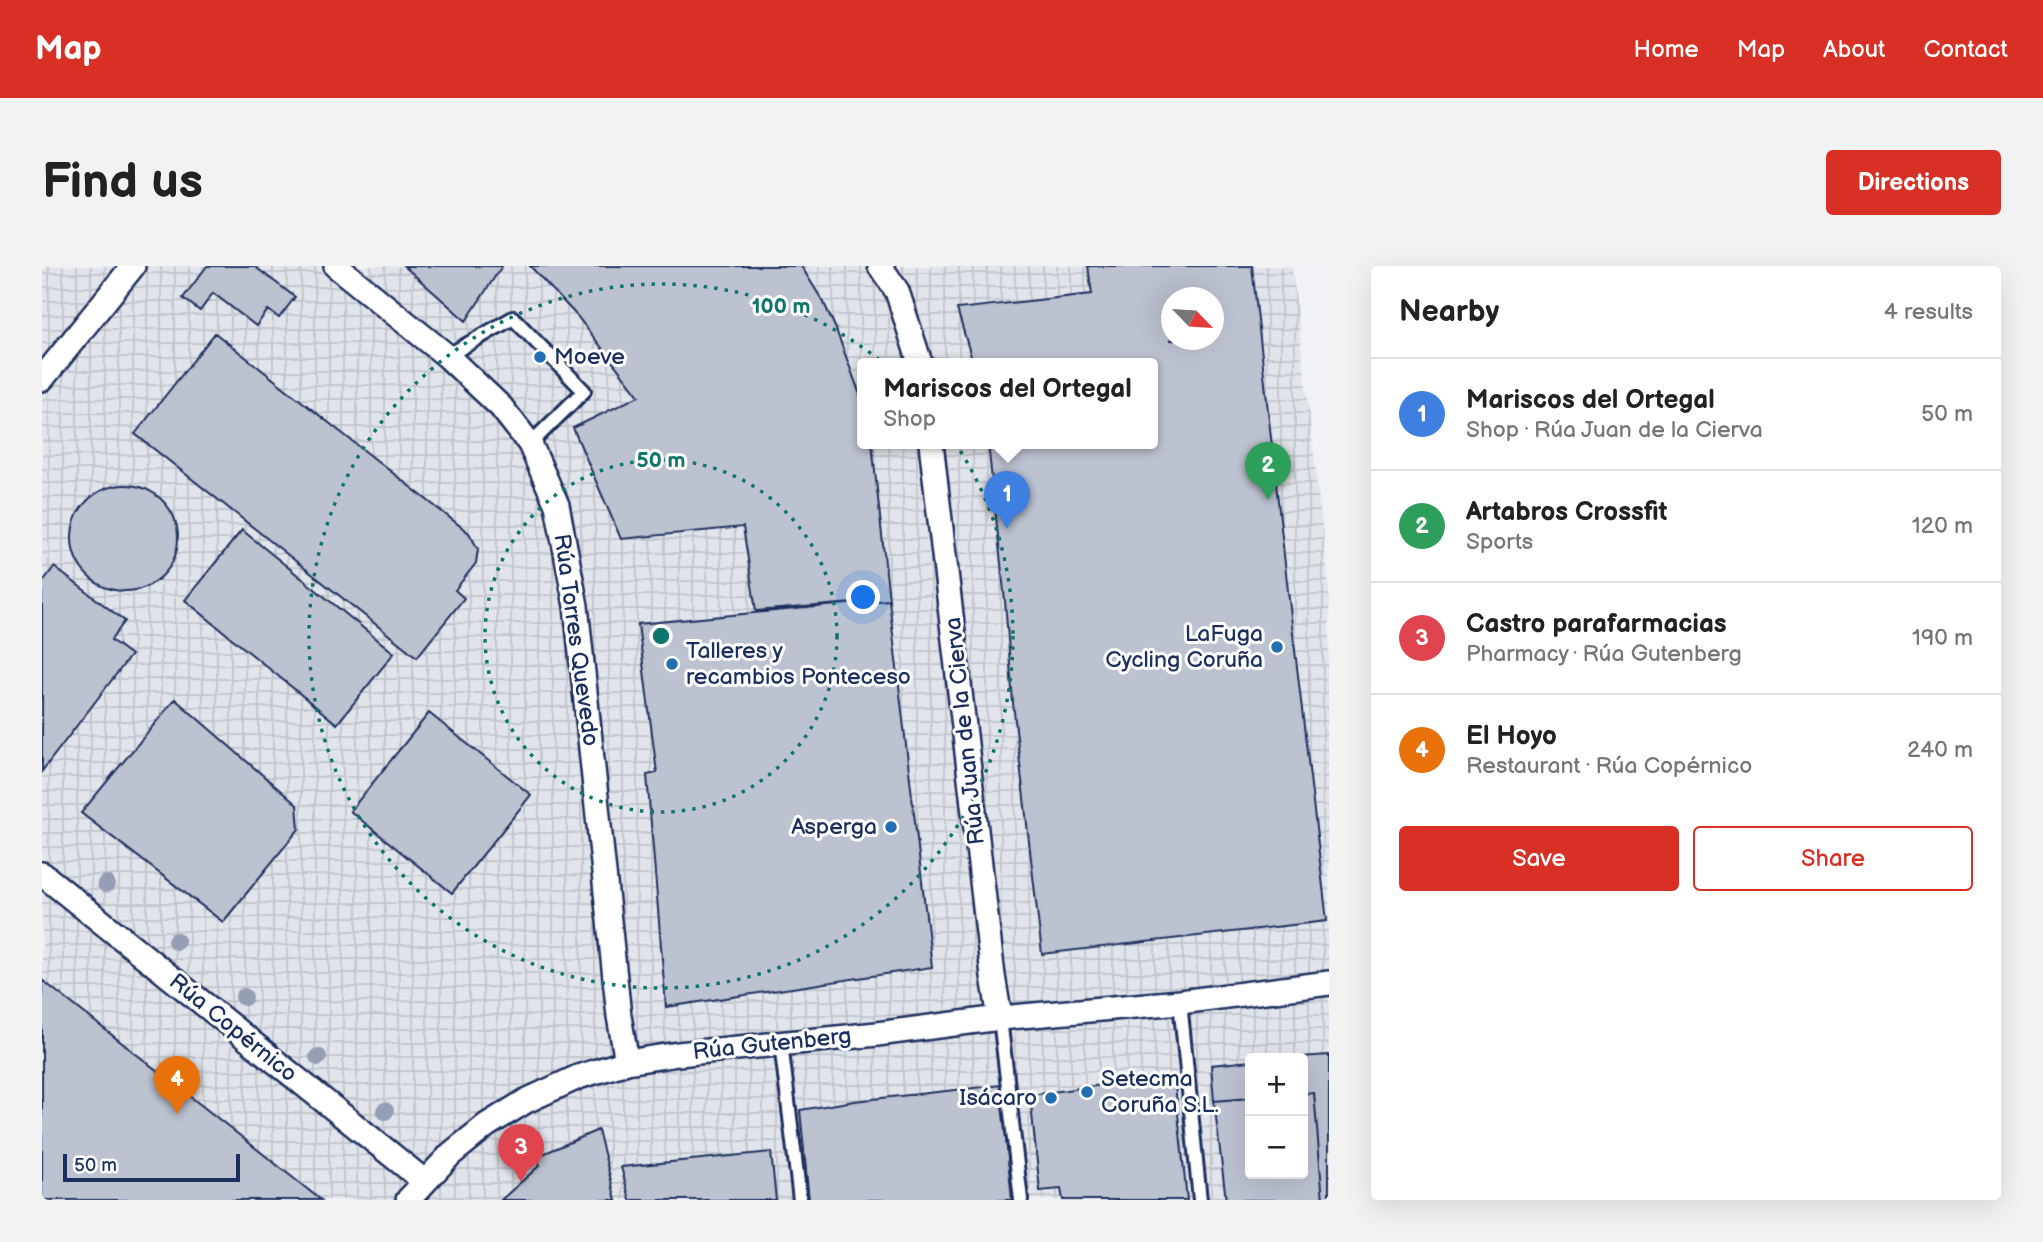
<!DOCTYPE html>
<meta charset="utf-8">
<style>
body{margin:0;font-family:"Balsamiq Sans",sans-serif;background:#f2f2f2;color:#222}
.controls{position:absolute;right:21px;bottom:21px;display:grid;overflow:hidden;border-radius:7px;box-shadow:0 7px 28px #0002}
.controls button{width:63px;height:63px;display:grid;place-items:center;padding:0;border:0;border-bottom:2px solid #e0e0e0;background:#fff;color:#222;font:35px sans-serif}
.compass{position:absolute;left:1119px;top:21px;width:63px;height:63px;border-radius:50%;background:#fff;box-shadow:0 7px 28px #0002;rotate:115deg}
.scale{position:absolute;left:21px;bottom:18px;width:177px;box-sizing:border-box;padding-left:7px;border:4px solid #1b2f5e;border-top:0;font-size:19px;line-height:24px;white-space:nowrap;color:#1b2f5e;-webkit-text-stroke:5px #fff;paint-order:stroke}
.you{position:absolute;left:822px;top:332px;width:24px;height:24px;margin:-18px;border:5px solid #fff;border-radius:50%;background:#1a73e8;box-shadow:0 0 0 10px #1a73e833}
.badge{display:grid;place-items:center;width:46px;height:46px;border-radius:50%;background:#d93025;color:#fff;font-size:23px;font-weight:700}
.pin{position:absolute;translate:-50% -58px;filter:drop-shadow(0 2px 4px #0008)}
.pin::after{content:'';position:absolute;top:37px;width:24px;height:21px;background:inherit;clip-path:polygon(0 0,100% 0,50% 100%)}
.popup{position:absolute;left:815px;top:92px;width:301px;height:91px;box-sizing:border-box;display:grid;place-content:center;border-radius:7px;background:#fff;filter:drop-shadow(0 2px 5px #0005);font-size:23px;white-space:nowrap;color:#767676}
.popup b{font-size:26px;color:#222}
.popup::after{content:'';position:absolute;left:50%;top:100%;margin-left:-14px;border:14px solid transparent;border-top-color:#fff}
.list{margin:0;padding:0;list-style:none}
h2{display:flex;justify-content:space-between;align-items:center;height:91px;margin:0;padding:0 28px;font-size:30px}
h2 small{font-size:23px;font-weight:400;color:#767676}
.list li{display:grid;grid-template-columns:46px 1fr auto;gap:21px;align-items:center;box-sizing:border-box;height:112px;padding:0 28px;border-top:2px solid #e0e0e0}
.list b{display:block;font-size:26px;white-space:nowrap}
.list p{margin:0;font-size:23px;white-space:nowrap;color:#767676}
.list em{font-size:23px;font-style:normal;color:#767676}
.actions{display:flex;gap:14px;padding:21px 28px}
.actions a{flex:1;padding:16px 0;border:2px solid #d93025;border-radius:7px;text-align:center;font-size:24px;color:#d93025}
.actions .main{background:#d93025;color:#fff}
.map{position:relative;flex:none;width:1287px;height:934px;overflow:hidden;border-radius:7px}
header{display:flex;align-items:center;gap:42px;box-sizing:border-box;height:98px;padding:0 35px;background:#d93025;color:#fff}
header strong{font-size:33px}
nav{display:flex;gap:38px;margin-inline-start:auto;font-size:24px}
.intro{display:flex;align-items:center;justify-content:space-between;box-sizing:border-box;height:168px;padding:0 42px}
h1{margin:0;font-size:49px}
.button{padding:18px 32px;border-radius:7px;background:#d93025;color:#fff;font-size:24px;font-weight:700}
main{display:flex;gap:42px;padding:0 42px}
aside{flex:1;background:#fff;border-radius:7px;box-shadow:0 7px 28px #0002}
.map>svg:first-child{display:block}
</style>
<header>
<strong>Map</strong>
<nav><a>Home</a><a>Map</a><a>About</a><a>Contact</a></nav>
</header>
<div class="intro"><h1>Find us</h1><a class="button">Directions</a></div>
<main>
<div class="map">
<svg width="1287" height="934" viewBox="0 0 1287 934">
<defs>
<pattern id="industrial-grid" width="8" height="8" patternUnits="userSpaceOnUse" patternTransform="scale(1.75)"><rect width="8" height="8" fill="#e1e4ea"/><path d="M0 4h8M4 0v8" fill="none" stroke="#c0c4cb"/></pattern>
</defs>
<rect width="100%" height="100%" fill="#f1f2f5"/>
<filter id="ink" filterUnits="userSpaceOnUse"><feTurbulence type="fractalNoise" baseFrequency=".0143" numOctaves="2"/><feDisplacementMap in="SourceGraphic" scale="14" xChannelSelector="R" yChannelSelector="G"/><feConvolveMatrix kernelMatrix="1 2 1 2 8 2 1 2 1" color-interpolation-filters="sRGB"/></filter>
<g filter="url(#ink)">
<path fill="url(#industrial-grid)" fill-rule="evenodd" d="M 0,0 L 1250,0 L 1287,321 L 1287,934 L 0,934 ZM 1129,32 L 1171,32 L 1171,74 L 1129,74 ZM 820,97 L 1110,97 L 1110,177 L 820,177 ZM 1208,792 L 1261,792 L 1261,908 L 1208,908 Z"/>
<path fill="#bcc2d0" stroke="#1b2f5e" stroke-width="2" fill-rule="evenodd" d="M 165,0 L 212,0 L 253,31 L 237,52 L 226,44 L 214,60 L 171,27 L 158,45 L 141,32 Z
M 362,0 L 460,0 L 424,55 Z
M 488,0 L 759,0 L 782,37 L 793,61 L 820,134 L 820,177 L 830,177 L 847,334 L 714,345 L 701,261 L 579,273 L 531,162 L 597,130 L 535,50 Z
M 1046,0 L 1210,0 L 1246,325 L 1285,655 L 1000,688 L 971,437 L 963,335 L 946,177 L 1110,177 L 1110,97 L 931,97 L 915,43 L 1050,28 ZM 1129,32 L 1171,32 L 1171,74 L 1129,74 Z
M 173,67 L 427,267 L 436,283 L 434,297 L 413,324 L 422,332 L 375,391 L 93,168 Z
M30 272a53 53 0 1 1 106 0a53 53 0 1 1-106 0Z
M 200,264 L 352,387 L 295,458 L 143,334 Z
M 12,301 L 83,355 L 69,374 L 89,389 L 0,505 L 0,317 Z
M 847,334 L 890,701 L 624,741 L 605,509 L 615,507 L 596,358 Z
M 133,433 L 255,539 L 257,563 L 181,656 L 39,547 Z
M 387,447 L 489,529 L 410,627 L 308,545 Z
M 0,714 L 206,876 L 279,934 L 0,934 Z
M 1287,789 L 1287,934 L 1281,934 L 1272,827 L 1261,828 L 1261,792 L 1244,792 Z
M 1208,795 L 1208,832 L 1172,835 L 1169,799 Z
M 1132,809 L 1145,934 L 1021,934 L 1019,923 L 998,925 L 988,829 Z
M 959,819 L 970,934 L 767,934 L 758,844 L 812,835 Z
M 1272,827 L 1281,934 L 1184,934 L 1172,835 L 1208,832 L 1208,908 L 1261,908 L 1261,828 Z
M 556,864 L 574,934 L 459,934 L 498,899 L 494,891 Z
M 729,886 L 734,934 L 588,934 L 579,901 Z"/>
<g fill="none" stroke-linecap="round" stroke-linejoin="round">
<defs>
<path id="lane" d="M 405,90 L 471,52 L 542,125 L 488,178
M 1138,736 L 1158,934
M 958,752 L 979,934
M 739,777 L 758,934"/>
<path id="street" d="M 294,0 L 405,90 L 459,141 L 488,178 L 515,239 L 534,340 L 577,750 L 585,796
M 838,0 L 855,25 L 878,97
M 0,113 L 91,0
M 889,177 L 951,710 L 958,752
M 0,608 L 382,915
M 366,934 L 409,888 L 445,859 L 484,835 L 536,811 L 585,796 L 636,788 L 835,768 L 958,752 L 1138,736 L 1287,717"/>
</defs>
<use href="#lane" stroke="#1b2f5e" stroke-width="18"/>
<use href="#street" stroke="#1b2f5e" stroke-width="28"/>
<use href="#lane" stroke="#fff" stroke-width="12"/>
<use href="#street" stroke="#fff" stroke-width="23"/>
</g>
<g fill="#959eb4">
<circle cx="64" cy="618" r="9"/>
<circle cx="134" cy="675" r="9"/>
<circle cx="202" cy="731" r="9"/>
<circle cx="276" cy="791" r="9"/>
<circle cx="343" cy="845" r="9"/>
</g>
</g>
<g fill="none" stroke="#0f766e" stroke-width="3.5" stroke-dasharray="3.5 7">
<circle cx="619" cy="370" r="176"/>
<circle cx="619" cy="370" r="352"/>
</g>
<g fill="#1f6fb2" stroke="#fff" stroke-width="2.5">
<circle cx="498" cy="91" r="7"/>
<circle cx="1235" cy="381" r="7"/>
<circle cx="630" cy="398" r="7"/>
<circle cx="849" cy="561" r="7"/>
<circle cx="1045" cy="826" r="7"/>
<circle cx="1009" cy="832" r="7"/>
</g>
<g text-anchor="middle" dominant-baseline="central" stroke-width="6" stroke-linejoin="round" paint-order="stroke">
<g font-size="23" fill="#1b2f5e" stroke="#fff" text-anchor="start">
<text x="512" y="91">Moeve</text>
<text x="1221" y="368" text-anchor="end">LaFuga<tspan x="1221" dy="26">Cycling Coruña</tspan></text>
<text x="644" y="385">Talleres y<tspan x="644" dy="26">recambios Ponteceso</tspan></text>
<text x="835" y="561" text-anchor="end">Asperga</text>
<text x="1059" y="813">Setecma<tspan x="1059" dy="26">Coruña S.L.</tspan></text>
<text x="995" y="832" text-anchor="end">Isácaro</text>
</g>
<g font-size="23" fill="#1b2f5e" stroke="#fff">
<text transform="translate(534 374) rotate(82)">Rúa Torres Quevedo</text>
<text transform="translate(923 465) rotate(-96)">Rúa Juan de la Cierva</text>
<text transform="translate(191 762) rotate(39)">Rúa Copérnico</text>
<text transform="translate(730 778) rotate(-6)">Rúa Gutenberg</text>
</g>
</g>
<circle cx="619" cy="370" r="10" fill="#0f766e" stroke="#fff" stroke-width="3.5"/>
<g font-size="21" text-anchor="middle" font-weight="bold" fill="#0f766e" stroke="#fff" stroke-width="6" stroke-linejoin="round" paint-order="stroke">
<text x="739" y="47">100 m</text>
<text x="619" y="201">50 m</text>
</g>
</svg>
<div class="controls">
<button>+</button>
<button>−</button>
</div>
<svg class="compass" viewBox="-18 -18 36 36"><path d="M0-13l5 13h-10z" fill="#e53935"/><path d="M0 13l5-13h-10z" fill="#767676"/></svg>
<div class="scale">50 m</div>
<div class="you"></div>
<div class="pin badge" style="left:965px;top:263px;background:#3f7fe0">1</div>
<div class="popup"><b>Mariscos del Ortegal</b>Shop</div>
<div class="pin badge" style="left:1226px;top:234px;background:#2e9e5b">2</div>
<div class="pin badge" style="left:479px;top:916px;background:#e0444e">3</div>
<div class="pin badge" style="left:135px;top:848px;background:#e8710a">4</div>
</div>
<aside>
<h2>Nearby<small>4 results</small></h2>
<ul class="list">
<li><span class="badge" style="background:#3f7fe0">1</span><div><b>Mariscos del Ortegal</b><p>Shop · Rúa Juan de la Cierva</p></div><em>50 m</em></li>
<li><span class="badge" style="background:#2e9e5b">2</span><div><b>Artabros Crossfit</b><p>Sports</p></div><em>120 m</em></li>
<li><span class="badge" style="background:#e0444e">3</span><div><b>Castro parafarmacias</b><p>Pharmacy · Rúa Gutenberg</p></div><em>190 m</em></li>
<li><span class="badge" style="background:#e8710a">4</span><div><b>El Hoyo</b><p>Restaurant · Rúa Copérnico</p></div><em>240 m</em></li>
</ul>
<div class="actions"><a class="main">Save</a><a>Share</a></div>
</aside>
</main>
